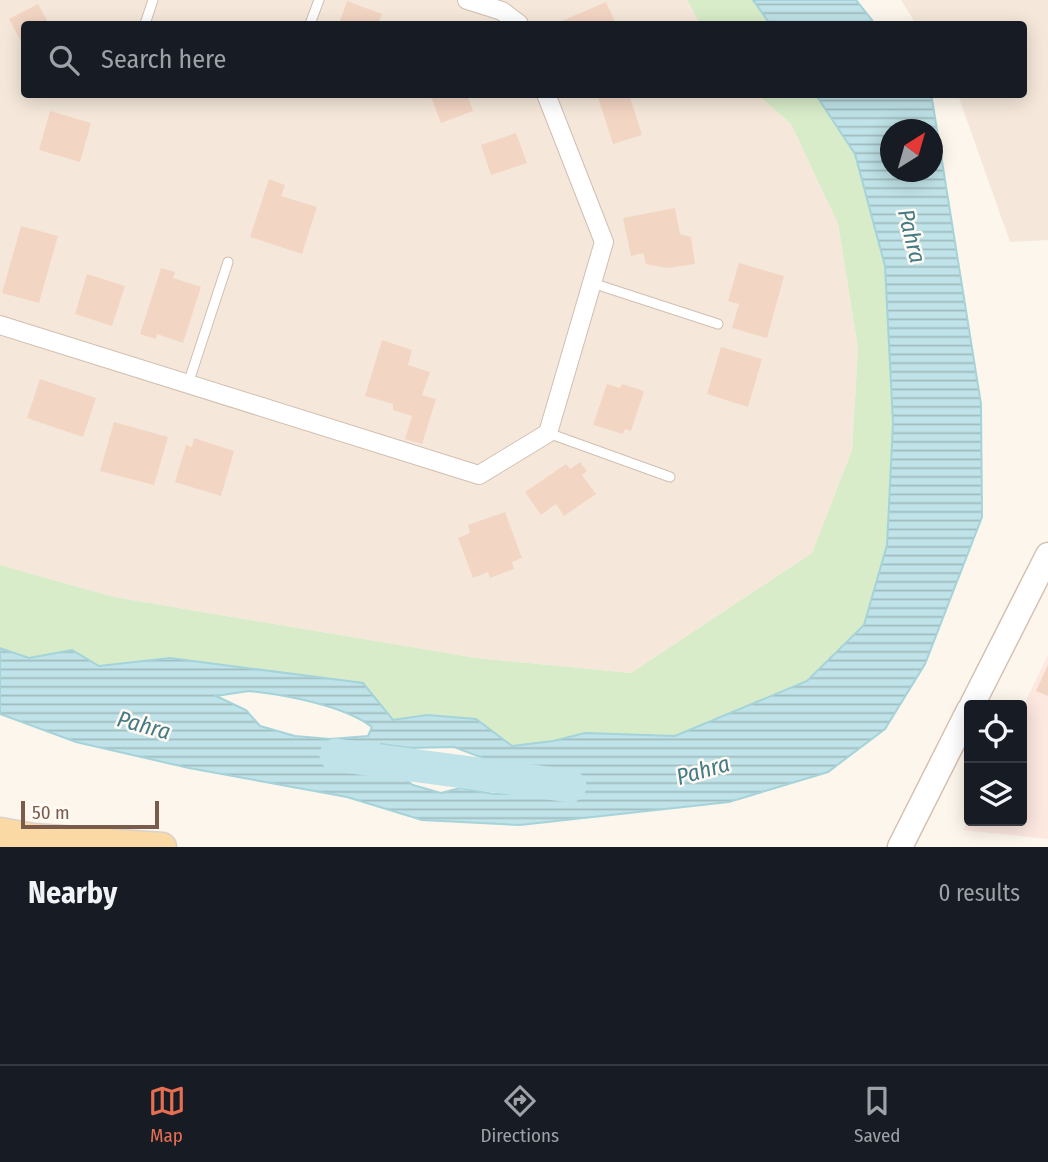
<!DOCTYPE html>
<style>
body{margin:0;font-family:"Fira Sans Condensed",sans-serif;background:#20242c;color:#f1f3f6}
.controls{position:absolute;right:21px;bottom:21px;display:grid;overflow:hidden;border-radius:7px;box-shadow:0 4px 18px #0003}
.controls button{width:63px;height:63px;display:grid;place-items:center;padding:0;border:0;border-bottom:2px solid #363941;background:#171b24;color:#f1f3f6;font:35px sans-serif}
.compass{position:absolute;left:880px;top:119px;width:63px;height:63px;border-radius:50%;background:#171b24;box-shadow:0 4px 18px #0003;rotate:37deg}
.scale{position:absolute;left:21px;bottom:18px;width:138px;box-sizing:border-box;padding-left:7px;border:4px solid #7a5c4d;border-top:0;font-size:19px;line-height:24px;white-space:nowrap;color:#7a5c4d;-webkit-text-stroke:5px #fffaf3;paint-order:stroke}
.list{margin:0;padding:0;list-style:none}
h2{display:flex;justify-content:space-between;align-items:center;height:91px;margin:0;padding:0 28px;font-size:30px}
h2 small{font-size:23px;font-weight:400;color:#9ea1a6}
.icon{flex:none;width:38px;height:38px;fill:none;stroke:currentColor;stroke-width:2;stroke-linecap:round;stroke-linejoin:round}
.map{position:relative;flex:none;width:1048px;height:847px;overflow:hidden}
.search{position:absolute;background:#171b24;box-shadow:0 4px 18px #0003;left:21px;right:21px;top:21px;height:77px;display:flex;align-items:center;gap:18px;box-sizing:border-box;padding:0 24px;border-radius:7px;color:#9ea1a6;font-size:26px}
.sheet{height:217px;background:#171b24}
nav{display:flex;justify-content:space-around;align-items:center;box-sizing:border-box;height:98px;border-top:2px solid #363941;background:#171b24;font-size:19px;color:#9ea1a6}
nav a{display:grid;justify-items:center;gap:4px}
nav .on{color:#e76f51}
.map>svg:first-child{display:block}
</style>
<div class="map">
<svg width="1048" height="847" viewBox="0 0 1048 847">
<defs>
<pattern id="water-rules" width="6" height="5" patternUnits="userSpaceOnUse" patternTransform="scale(1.75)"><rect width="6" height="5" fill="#bfe3e8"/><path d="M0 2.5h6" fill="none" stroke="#a0bbbe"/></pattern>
</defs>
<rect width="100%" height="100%" fill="#fdf6ec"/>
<path fill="#f5e8da" d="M 0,0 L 687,0 L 700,24 L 24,24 L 24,94 L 758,95 L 791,124 L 838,224 L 858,348 L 852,450 L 812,553 L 631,673 L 476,658 L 114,597 L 0,565 Z
M 901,0 L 1048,0 L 1048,240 L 1010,242 L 958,95 L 1024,94 L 1024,24 L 916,24 Z"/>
<path fill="#fde8e0" d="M 1048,655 L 1048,839 L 963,830 L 969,817 L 969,821 L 1022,821 L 1022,709 Z"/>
<path fill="#d8ecc9" d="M 687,0 L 753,0 L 770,24 L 700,24 Z
M 758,95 L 816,95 L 855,154 L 885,266 L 893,423 L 887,545 L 864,625 L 807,681 L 675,736 L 585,733 L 553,741 L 512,746 L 476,719 L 427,715 L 393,720 L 363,683 L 171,658 L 99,666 L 72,650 L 29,658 L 0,648 L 0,565 L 114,597 L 476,658 L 631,673 L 812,553 L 852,450 L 858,348 L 838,224 L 791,124 Z"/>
<path fill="url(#water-rules)" stroke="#a5d3da" stroke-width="2" fill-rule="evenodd" d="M 753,0 L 856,0 L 875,24 L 770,24 Z
M 929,95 L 932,99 L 981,404 L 982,517 L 925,664 L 885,729 L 828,772 L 729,802 L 520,825 L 422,820 L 347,797 L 189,768 L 76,742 L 0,714 L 0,648 L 29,658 L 72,650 L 99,666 L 170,658 L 363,683 L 393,720 L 427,715 L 476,719 L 512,746 L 553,741 L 585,733 L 675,736 L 807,681 L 864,625 L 887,545 L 893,423 L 885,266 L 855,154 L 816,95 ZM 890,130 L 932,130 L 932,172 L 890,172 ZM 249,691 C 285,695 343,705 372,727 L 368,736 L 330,739 L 295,736 L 260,726 L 246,710 L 216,696 ZM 381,744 L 411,748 L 454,747 L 512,769 L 542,794 L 494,794 L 460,788 L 441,793 L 413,785 L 399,775 L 381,772 Z"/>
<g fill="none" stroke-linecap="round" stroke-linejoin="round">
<path stroke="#bfe3e8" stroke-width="33" d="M 336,755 L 570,786"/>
</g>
<path fill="#f3d5c3" d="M 347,1 L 382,14 L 378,24 L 339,24 Z
M 606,2 L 616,24 L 555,24 Z
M 38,4 L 49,24 L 24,24 L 24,47 L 9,19 Z
M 430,94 L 467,94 L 473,111 L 441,123 Z
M 607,94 L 629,94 L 642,135 L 613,144 L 598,97 Z
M 50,111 L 91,123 L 80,162 L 39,150 Z
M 516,133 L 527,163 L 491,175 L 481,145 Z
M 269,179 L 285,185 L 281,196 L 317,207 L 302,254 L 250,237 Z
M 675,208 L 680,234 L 691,237 L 695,264 L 667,268 L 646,264 L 643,253 L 631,256 L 623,218 Z
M 21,226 L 58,236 L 39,303 L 2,293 Z
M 739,263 L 784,276 L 767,338 L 732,328 L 739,304 L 728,301 Z
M 161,268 L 175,272 L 173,278 L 201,287 L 183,343 L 157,334 L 156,339 L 140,334 Z
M 87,274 L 125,286 L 112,326 L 75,314 Z
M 382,340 L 412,350 L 408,365 L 430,372 L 422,395 L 436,399 L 422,444 L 405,439 L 412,416 L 393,410 L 393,404 L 365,396 Z
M 721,347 L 762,359 L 748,407 L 707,394 Z
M 40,379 L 96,398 L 83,437 L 27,418 Z
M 607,384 L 620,388 L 622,384 L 644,391 L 631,431 L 625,429 L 623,434 L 593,425 Z
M 114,422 L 168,437 L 154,485 L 100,471 Z
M 194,438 L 234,451 L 221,496 L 175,482 L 186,445 L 192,447 Z
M 580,462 L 587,471 L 582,475 L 596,494 L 564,516 L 556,504 L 541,515 L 525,492 L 566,464 L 570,469 Z
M 505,512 L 522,558 L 512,562 L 514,569 L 490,578 L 488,572 L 473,578 L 458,538 L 470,533 L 468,525 Z
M 1048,665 L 1048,696 L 1036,691 Z"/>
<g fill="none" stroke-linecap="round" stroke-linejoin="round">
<defs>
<path id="service" d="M 145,24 L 153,0
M 310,24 L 319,0
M 592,283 L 718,324
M 188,384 L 228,262
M 548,433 L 670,477"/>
<path id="minor" d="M 467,0 L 502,11 L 519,24
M 0,325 L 479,475 L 548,433 L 604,242 L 546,94"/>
<path id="secondary" d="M 972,705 L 1048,555
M 900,847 L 969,710"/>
<path id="primary" d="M 0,832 L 33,838 L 162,847"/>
</defs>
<use href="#service" stroke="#d1beb0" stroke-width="11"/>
<use href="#minor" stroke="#d1beb0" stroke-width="20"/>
<use href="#secondary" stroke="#d6c0b0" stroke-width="27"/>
<use href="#primary" stroke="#dad1cd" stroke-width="31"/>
<use href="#service" stroke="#fff" stroke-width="9"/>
<use href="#minor" stroke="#fff" stroke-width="18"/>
<use href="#secondary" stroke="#fff" stroke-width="24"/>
<use href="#primary" stroke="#fbd9a5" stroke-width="28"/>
</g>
<g text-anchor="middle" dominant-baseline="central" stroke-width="5" stroke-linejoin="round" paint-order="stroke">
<g font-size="23" font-style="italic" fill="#437c86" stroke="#fffaf3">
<text transform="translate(912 236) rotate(76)">Pahra</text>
<text transform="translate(144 725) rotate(15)">Pahra</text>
<text transform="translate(703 770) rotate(-16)">Pahra</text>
</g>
</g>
</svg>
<div class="controls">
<button><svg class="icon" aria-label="locate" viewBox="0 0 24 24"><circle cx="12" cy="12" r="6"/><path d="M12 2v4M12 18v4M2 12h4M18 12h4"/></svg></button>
<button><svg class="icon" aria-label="layers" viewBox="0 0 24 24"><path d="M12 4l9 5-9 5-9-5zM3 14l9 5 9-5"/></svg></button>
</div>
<svg class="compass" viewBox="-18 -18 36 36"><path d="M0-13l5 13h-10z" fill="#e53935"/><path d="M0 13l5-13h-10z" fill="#9ea1a6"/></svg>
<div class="scale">50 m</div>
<div class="search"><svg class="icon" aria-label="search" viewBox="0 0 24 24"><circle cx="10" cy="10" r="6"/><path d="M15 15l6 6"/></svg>Search here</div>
</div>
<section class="sheet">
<h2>Nearby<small>0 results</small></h2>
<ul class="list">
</ul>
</section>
<nav>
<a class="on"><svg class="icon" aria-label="map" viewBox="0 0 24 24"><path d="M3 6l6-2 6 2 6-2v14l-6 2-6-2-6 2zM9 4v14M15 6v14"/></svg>Map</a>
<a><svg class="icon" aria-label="directions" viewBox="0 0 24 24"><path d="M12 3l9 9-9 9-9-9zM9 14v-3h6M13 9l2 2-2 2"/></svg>Directions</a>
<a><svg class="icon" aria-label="saved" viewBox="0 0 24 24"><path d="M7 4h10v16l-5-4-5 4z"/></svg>Saved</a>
</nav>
